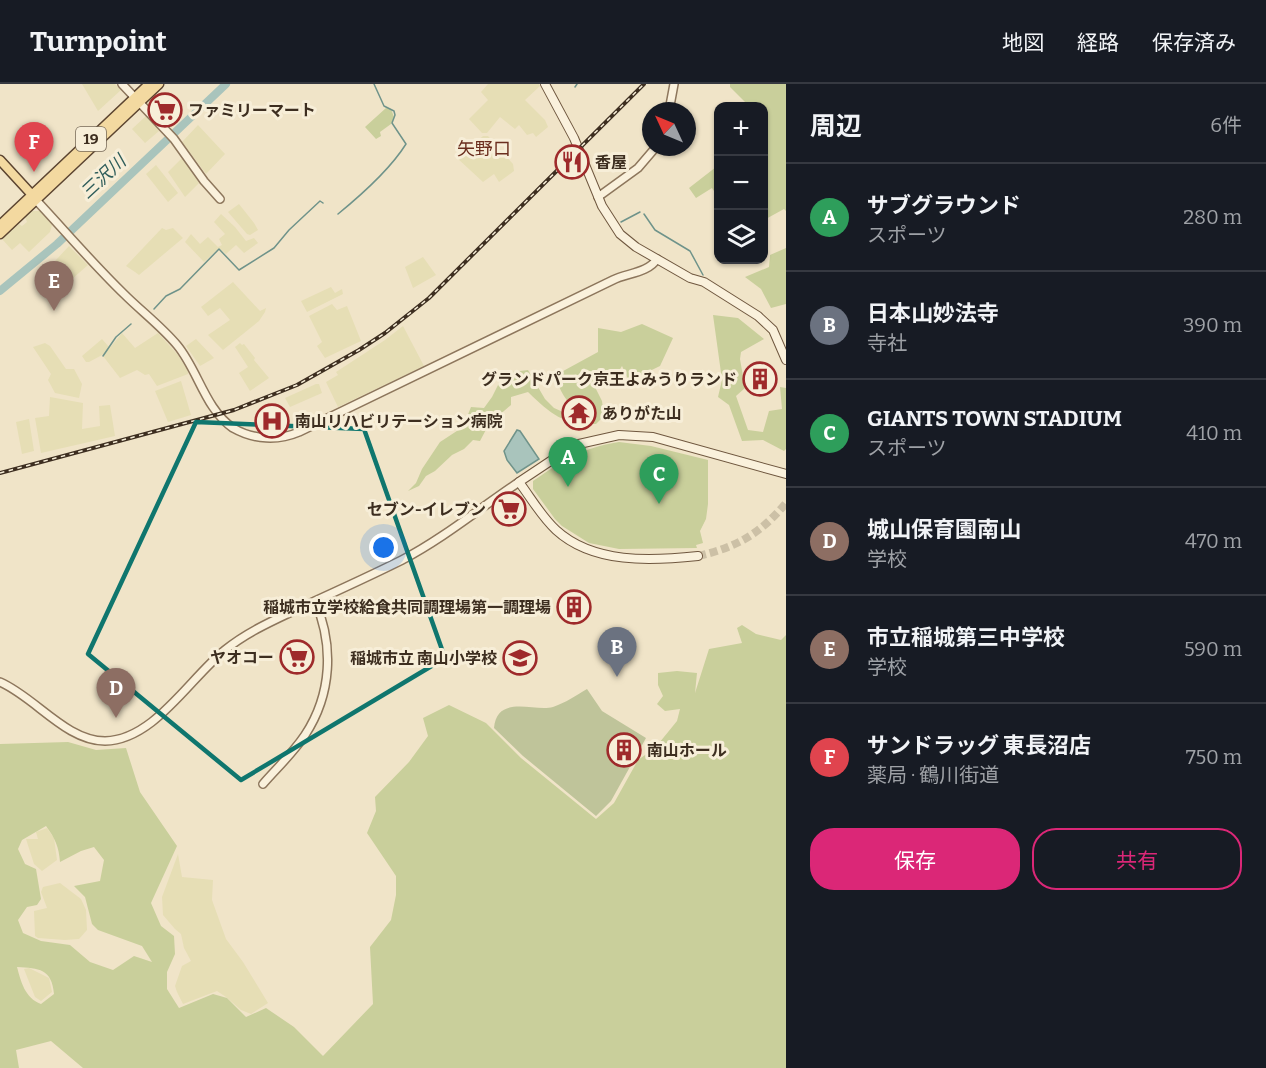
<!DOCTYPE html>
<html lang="ja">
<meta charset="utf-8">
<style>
body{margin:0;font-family:Bitter,"Noto Sans JP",serif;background:#20242c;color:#f1f3f6}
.controls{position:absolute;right:18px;top:18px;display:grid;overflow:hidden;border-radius:12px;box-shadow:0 2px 4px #0004}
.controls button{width:54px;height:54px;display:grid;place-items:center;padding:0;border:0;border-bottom:2px solid #363941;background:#171b24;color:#f1f3f6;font:30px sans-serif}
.compass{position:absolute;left:642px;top:18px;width:54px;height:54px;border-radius:50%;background:#171b24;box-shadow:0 2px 4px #0004;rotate:314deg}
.you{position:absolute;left:384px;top:464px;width:21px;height:21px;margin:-15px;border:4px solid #fff;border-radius:50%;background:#1a73e8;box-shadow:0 0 0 9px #1a73e833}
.badge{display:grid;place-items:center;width:39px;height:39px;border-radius:50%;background:#db2777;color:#fff;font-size:20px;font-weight:700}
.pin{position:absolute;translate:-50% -50px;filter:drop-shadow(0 2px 3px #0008)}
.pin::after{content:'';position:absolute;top:32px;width:21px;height:18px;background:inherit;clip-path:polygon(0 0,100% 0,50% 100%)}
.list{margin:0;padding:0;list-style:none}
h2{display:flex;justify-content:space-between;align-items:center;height:78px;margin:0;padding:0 24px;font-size:26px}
h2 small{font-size:20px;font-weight:400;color:#9ea1a6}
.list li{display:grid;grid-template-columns:39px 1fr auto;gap:18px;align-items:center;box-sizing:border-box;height:108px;padding:0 24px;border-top:2px solid #363941}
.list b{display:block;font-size:22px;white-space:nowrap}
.list p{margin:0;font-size:20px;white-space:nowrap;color:#9ea1a6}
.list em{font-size:20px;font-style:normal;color:#9ea1a6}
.actions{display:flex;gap:12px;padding:18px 24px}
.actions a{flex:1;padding:14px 0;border:2px solid #db2777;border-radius:24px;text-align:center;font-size:21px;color:#db2777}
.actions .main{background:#db2777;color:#fff}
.icon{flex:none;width:33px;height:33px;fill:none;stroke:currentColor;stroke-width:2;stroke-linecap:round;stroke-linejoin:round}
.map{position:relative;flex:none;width:786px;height:984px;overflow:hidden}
header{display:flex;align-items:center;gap:36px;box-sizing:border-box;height:84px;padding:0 30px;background:#171b24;border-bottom:2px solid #363941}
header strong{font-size:28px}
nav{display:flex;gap:33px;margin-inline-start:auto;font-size:21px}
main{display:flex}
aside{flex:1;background:#171b24}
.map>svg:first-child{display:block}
</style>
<header>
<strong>Turnpoint</strong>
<nav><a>地図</a><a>経路</a><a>保存済み</a></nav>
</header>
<main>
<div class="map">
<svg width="786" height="984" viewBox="0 0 786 984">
<rect width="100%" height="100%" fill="#f0e4c8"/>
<path fill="#e6deb5" d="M 82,0 L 115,0 L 121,6 L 98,27 Z
M 488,0 L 539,0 L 540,2 L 525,16 L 545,36 L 548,43 L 536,53 L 533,49 L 527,51 L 519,41 L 515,45 L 500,33 L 487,49 L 482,49 L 469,35 L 488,16 L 481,8 Z
M 146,32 L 159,47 L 145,59 L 132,45 Z
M 198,41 L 225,70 L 206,90 L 182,58 Z
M 483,52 L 488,52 L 513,80 L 514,87 L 499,98 L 494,90 L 483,98 L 457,74 Z
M 182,74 L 199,99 L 185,113 L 168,88 Z
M 156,81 L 178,109 L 168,118 L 146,90 Z
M 239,120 L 254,139 L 258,146 L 250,151 L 247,150 L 228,128 Z
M 32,127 L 40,127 L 52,141 L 50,148 L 29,168 L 20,159 L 12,166 L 2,155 L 19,140 L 22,142 L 27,138 L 25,133 Z
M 221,130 L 235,143 L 246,157 L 254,154 L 258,159 L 244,169 L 236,161 L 226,170 L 219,164 L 204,178 L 185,158 L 191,150 L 200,160 L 208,153 L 218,163 L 222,161 L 219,155 L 225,150 L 214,138 Z
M 162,144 L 166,146 L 173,144 L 183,154 L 139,191 L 135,188 L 126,182 Z
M 69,162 L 88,181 L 72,195 L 55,177 Z
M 423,173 L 436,191 L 413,204 L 405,183 Z
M 233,198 L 260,227 L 266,224 L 265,228 L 259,237 L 223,266 L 208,251 L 230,236 L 220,224 L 208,232 L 201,223 Z
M 331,203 L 335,209 L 342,205 L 343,210 L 307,228 L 301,217 Z
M 332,220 L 337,226 L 347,222 L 361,257 L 325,274 L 317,262 L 322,258 L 309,232 Z
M 403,242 L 424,282 L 338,323 L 326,298 L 338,291 L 336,288 L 385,256 Z
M 122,249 L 135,264 L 158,249 L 178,271 L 188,287 L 188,290 L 157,302 L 149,290 L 145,291 L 137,286 L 120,294 L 103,272 L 104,270 L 89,278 L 86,278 L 82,272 L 102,255 L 109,263 L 108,266 Z
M 196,255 L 214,274 L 200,282 L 186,262 Z
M 45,259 L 50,262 L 66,285 L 74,285 L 82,300 L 79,314 L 55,309 L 48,296 L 51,290 L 33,263 Z
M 240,259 L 242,261 L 244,260 L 255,274 L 254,276 L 269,294 L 250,307 L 239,289 L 248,283 L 235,263 Z
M 181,297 L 191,331 L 168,338 L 155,307 Z
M 316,300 L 319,300 L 322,309 L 290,323 L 285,314 Z
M 50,313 L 83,319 L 82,345 L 100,342 L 99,322 L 110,321 L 115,352 L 41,369 L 35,334 L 49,332 Z
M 29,335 L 34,367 L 22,370 L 16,338 Z
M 47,744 L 54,754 L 57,776 L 42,787 L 34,780 L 26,755 L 38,755 L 36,748 Z
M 178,770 L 182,793 L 213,796 L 212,816 L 226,855 L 243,878 L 268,919 L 251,930 L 241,926 L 226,913 L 217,907 L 183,920 L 177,908 L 175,902 L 182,882 L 191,877 L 184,864 L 181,850 L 175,845 L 163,831 L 162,813 Z
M 60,799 L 81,815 L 86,826 L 87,846 L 79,855 L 65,856 L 38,854 L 35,852 L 34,827 L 47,824 L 41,808 L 43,803 Z
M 29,884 L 49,894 L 52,908 L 41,917 L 35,913 L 24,885 Z"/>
<path fill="#c9cf9b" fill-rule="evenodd" d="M 730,0 L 786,0 L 786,127 L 784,125 L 764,136 L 764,59 L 768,42 L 764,37 L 764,22 L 749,22 L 730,3 Z
M 386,24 L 391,25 L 394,33 L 391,40 L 380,48 L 381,52 L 376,55 L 365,43 Z
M 716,83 L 718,88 L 718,113 L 712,104 L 696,114 L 689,104 Z
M 786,164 L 786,220 L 771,224 L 761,205 L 745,193 L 769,183 L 770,171 Z
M 713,231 L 738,234 L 764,255 L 741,268 L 740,275 L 745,304 L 736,312 L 748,346 L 763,348 L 769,327 L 782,325 L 780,303 L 786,304 L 786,365 L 784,367 L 763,356 L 742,357 L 729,321 L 718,313 L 722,296 Z
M 642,240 L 673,254 L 660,282 L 629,297 L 622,282 L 617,290 L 609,293 L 600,292 L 594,301 L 602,317 L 604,332 L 596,340 C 562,340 552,331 528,308 L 511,313 L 511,321 L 489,340 L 480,357 L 473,356 L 464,365 L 452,371 L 435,387 L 426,392 L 419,402 L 408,407 L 416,399 L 422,385 L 440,358 L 463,343 L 471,323 L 484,324 L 492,313 L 504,289 L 528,286 L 545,315 L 554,324 L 579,335 L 580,325 C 566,322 560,304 554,292 L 598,268 L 598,244 L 621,248 Z
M 619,358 L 651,362 L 708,376 L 708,420 L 706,435 L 700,447 L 703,459 L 696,461 L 697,464 L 619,465 L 589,459 L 562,442 L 555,435 L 533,405 L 533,397 C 564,376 581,364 619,358 Z
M 742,541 L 756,550 L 781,556 L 786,551 L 786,984 L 83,984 L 51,957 L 16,966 L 19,984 L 0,984 L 0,660 L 68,658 L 96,666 L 126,664 L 140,708 L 177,762 L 151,819 L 161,842 L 174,852 L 175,870 L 167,888 L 167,905 L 179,924 L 213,910 L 227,914 L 246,933 L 266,924 L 294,943 L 323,972 L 373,920 L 370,863 L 391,836 L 396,811 L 396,792 L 367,749 L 376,727 L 375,713 L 409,678 L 428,652 L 423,634 L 449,621 L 486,639 L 521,674 L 596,735 L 614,719 L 638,676 L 655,664 L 677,637 L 680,625 L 665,627 L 657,620 L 663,612 L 658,601 L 658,589 L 677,587 L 697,589 L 695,609 L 709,565 L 742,559 L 737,544 ZM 46,742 C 55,754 59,763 60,778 L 81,767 L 94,763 L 104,776 L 100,797 L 74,802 L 85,813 L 92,840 L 98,846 L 142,862 L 152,878 L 134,872 L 113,886 L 90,878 L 70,861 L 41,857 L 23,849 L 18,836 L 27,823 L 37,821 L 41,815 L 36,785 L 25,780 L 18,765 L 22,756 ZM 17,883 C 39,884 52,885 54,910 L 41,920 C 25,914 21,898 17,883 Z"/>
<path fill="#bfc49a" d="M 587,605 L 602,627 L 646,654 L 611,717 L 596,732 L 523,672 L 494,644 C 497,610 534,628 553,623 C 565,619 577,611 587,605 Z"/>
<path fill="#a9c4bc" stroke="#6f938a" stroke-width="1.5" d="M 517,346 L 520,347 L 539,375 L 517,389 L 507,376 L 504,367 Z"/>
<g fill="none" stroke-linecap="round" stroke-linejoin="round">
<path stroke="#6f938a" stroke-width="1.5" d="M 575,3 L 577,0
M 338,130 C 360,112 391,84 406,60 L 392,39 L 395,31 L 394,27 L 384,22 L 374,0
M 644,130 L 655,146 L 690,167 L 703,191
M 621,138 L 640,128
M 154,225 L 166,212 L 180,205 L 219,165 L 239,186 L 274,164 L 289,146 L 320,117 L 323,119
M 103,272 L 116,253 L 131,240"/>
<path stroke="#a9c4bc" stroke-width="8" d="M 0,207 L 57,160 L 226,0"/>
<path stroke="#ccc0a6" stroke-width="8" stroke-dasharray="8 4" stroke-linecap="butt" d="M 698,472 C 737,463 760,450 786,419"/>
<defs>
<path id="tertiary" d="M 122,0 L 174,55 L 204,97 L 220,115
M 669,27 L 674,0
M 598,113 L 638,84 L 656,63
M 36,116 C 65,147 93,180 124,210 C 141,227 161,242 177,261 C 198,286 205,325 233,344 C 254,356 278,357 299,348 L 613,196 C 627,189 648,189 657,175
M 0,598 C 35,613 66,657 105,657 C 154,656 189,595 225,566 C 248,547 277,535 304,522 C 337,507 370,492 402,476 C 444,454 480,424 519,398
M 263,700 C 277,684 293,669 305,651 C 332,610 334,561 315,517"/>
<path id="secondary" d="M 545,0 L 574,54 L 602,122 L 620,150 L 636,163 L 690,194 L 704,198 L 758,232 L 773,246 L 786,276
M 698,472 C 651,477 593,480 556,446 C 541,432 531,414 519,398 L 555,374 L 579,360 L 619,351 L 653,353 L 786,390"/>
<path id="primary" d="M 0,76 L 34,113
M 0,141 L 149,0
M 0,150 L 159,0"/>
</defs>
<use href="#tertiary" stroke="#8d765c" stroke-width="10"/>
<use href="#secondary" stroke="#6f573f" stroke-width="10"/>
<use href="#primary" stroke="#5b4430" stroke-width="11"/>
<use href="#tertiary" stroke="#faf1dc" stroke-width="7"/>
<use href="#secondary" stroke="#faf1dc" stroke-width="8"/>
<use href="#primary" stroke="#f3d9a0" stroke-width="8"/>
<defs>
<path id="rail" d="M 0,389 L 234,326 L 297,301 L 359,266 L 385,249 L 429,214 L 644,0"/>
</defs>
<use href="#rail" stroke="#3d2e20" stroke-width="4"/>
<use href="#rail" stroke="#f7eed8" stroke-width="1.5" stroke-dasharray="4.5" stroke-linecap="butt"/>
</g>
<path fill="none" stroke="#0f766e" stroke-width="4.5" stroke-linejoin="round" d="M 196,338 L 364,345 L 445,574 L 241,696 L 88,570 Z"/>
<defs>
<symbol id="supermarket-ring" viewBox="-11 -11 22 22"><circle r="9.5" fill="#f7eed8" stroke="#9e2a2b" stroke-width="1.5"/><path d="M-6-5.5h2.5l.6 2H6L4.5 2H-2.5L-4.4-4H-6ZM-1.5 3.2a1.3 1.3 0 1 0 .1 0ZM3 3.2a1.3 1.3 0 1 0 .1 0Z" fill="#9e2a2b"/></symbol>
<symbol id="restaurant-ring" viewBox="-11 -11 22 22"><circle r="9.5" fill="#f7eed8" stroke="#9e2a2b" stroke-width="1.5"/><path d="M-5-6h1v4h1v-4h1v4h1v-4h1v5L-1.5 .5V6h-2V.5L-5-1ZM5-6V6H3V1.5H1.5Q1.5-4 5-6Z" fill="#9e2a2b"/></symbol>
<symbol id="building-ring" viewBox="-11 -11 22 22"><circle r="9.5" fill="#f7eed8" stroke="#9e2a2b" stroke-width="1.5"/><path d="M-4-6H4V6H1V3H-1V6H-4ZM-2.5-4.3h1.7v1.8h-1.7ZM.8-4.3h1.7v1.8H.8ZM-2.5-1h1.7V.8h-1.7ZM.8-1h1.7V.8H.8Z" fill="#9e2a2b"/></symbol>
<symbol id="temple-ring" viewBox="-11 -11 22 22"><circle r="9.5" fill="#f7eed8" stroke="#9e2a2b" stroke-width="1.5"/><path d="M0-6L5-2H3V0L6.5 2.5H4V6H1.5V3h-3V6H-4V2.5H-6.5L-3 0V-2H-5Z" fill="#9e2a2b"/></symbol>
<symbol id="hospital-ring" viewBox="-11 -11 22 22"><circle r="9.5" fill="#f7eed8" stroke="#9e2a2b" stroke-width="1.5"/><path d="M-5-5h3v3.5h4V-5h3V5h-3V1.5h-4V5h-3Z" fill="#9e2a2b"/></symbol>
<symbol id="school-ring" viewBox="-11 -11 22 22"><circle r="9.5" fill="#f7eed8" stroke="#9e2a2b" stroke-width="1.5"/><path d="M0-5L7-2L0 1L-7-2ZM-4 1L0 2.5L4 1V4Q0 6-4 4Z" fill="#9e2a2b"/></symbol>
</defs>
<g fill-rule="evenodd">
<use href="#supermarket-ring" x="146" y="7" width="38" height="38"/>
<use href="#restaurant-ring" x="553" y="59" width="38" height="38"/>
<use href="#building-ring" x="741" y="276" width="38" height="38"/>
<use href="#temple-ring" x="560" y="310" width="38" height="38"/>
<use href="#hospital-ring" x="253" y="318" width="38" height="38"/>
<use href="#supermarket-ring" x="490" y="406" width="38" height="38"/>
<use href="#building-ring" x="555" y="504" width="38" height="38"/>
<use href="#supermarket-ring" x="278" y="554" width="38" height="38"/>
<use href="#school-ring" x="501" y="555" width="38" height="38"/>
<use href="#building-ring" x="605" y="647" width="38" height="38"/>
</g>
<g text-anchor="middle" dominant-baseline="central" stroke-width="6" stroke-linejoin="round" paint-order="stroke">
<rect fill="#f7eed8" stroke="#756857" stroke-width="1.5" x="76" y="43" width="30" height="24" rx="4.5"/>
<g font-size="15" font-weight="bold" fill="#3d2e20">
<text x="91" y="55">19</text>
</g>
<g font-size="16" font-weight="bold" fill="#3d2e20" stroke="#f7eed8" text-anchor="start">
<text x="188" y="26">ファミリーマート</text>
<text x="595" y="78">香屋</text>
<text x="737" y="295" text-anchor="end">グランドパーク京王よみうりランド</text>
<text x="602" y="329">ありがた山</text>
<text x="295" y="337">南山リハビリテーション病院</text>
<text x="486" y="425" text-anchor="end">セブン-イレブン</text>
<text x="551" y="523" text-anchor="end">稲城市立学校給食共同調理場第一調理場</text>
<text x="274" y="573" text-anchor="end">ヤオコー</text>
<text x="497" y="574" text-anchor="end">稲城市立 南山小学校</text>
<text x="647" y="666">南山ホール</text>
</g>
<g font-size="18" fill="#6b2e1e" stroke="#f7eed8">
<text x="484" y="65">矢野口</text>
</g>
<g font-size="18" font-style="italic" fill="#2f5d5a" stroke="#f7eed8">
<text transform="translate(103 93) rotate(-43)">三沢川</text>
</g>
</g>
</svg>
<div class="controls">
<button>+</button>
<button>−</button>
<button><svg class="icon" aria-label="layers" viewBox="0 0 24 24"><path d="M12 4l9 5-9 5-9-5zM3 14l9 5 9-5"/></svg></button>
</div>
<svg class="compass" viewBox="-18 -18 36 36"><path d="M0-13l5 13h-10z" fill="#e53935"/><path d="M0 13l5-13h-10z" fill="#9ea1a6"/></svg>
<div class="you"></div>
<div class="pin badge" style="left:568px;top:403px;background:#2e9e5b">A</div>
<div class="pin badge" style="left:617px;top:593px;background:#6b7280">B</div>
<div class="pin badge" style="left:659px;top:420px;background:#2e9e5b">C</div>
<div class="pin badge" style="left:116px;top:634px;background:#8d6e63">D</div>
<div class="pin badge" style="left:54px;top:227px;background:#8d6e63">E</div>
<div class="pin badge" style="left:34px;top:88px;background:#e0444e">F</div>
</div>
<aside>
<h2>周辺<small>6件</small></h2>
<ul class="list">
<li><span class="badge" style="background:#2e9e5b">A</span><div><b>サブグラウンド</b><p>スポーツ</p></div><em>280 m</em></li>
<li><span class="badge" style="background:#6b7280">B</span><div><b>日本山妙法寺</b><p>寺社</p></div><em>390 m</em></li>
<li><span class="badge" style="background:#2e9e5b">C</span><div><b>GIANTS TOWN STADIUM</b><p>スポーツ</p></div><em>410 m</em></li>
<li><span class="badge" style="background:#8d6e63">D</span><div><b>城山保育園南山</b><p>学校</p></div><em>470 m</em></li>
<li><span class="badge" style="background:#8d6e63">E</span><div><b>市立稲城第三中学校</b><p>学校</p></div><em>590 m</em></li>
<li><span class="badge" style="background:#e0444e">F</span><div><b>サンドラッグ 東長沼店</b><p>薬局 · 鶴川街道</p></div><em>750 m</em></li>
</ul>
<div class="actions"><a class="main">保存</a><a>共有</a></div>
</aside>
</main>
